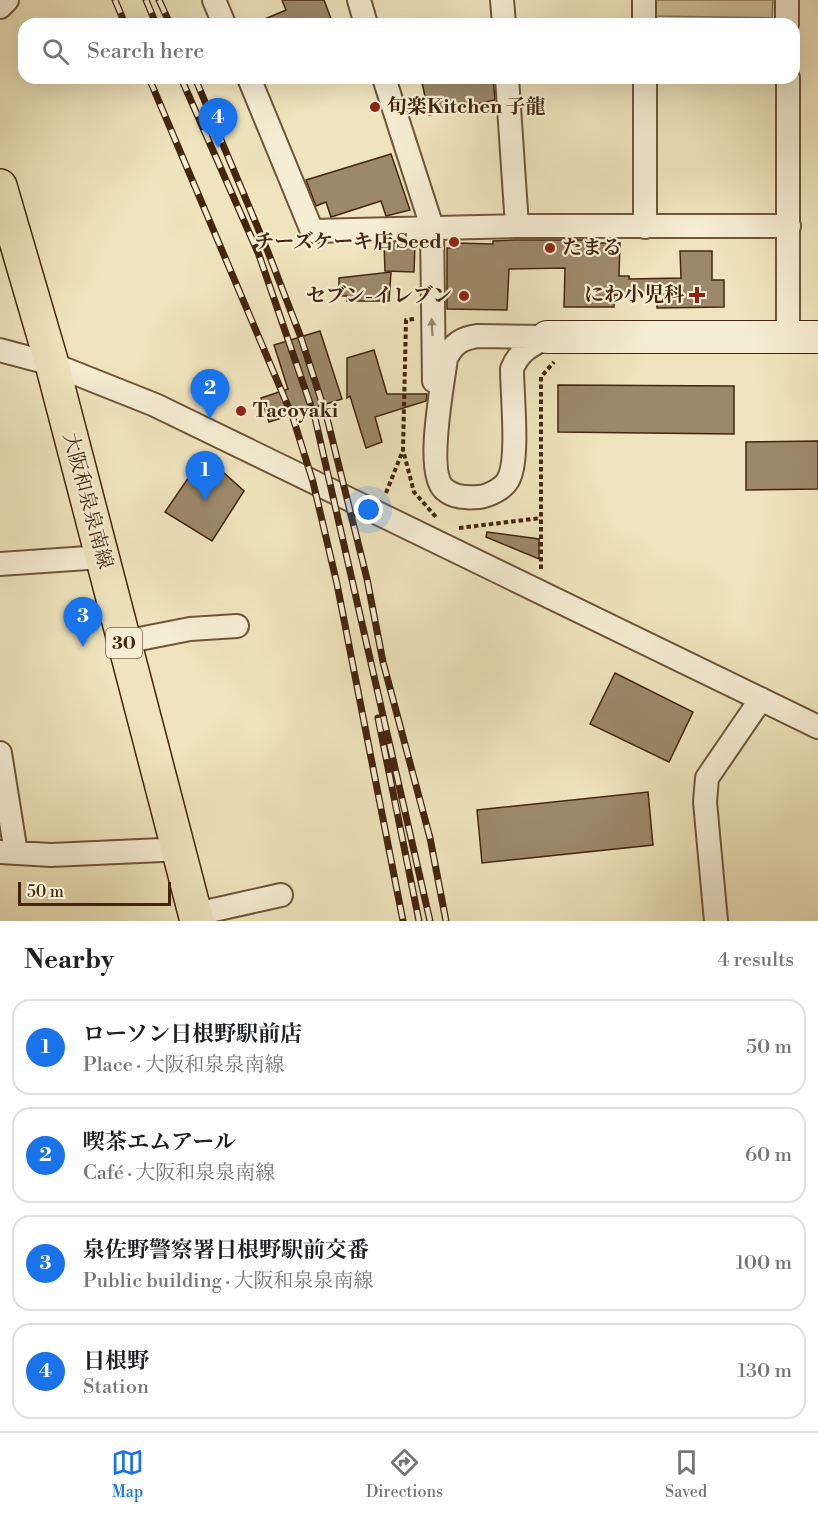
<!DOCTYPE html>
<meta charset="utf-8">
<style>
body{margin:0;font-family:"Libre Bodoni","Noto Serif JP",serif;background:#f6f6f6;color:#202124}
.scale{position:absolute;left:18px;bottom:15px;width:153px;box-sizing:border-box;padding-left:6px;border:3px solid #44260f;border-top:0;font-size:16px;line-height:21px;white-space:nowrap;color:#44260f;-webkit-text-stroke:4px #f5edd4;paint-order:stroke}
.you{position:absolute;left:369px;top:510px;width:21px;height:21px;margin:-15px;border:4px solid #fff;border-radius:50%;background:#1a73e8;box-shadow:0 0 0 9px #1a73e833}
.badge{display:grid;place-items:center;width:39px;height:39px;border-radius:50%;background:#1a73e8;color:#fff;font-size:20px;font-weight:700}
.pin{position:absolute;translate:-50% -50px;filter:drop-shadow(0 2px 3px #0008)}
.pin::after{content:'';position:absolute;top:32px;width:21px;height:18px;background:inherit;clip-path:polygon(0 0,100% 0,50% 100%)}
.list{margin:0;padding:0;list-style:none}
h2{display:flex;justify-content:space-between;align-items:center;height:78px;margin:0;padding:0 24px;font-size:26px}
h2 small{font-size:20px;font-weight:400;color:#757577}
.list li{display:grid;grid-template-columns:39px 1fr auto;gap:18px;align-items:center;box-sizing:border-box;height:96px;margin:0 12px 12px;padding:0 12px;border:2px solid #e0e0e0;border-radius:18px}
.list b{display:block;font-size:22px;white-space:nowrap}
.list p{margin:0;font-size:20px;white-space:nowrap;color:#757577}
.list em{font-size:20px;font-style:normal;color:#757577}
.icon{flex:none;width:33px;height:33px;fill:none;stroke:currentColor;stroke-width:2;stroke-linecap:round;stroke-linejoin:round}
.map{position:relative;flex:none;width:818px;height:921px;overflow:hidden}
.search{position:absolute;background:#fff;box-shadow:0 6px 24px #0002;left:18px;right:18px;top:18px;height:66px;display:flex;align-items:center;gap:15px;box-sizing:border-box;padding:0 21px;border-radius:18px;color:#757577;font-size:22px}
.sheet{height:510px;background:#fff}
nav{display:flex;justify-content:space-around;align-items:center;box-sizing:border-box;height:84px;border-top:2px solid #e0e0e0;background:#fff;font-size:16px;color:#757577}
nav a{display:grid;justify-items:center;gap:3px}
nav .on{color:#1a73e8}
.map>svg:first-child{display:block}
</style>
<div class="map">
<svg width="818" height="921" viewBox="0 0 818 921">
<rect width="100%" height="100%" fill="#efe4bd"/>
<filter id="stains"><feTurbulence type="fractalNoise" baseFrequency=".00333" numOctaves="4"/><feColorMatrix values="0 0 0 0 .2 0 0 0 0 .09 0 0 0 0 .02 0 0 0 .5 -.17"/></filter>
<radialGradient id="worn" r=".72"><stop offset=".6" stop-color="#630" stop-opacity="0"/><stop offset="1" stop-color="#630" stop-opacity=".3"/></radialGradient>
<path fill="#d2c49f" stroke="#8b7557" stroke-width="1.5" d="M 656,0 L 773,0 L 772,18 L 656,16 Z"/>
<path fill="#9d8969" stroke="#44260f" stroke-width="1.5" d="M 282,0 L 324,0 L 333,24 L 253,24 L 286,10 Z
M 421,78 L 493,78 L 495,100 L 429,115 Z
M 391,154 L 410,210 L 386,216 L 381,201 L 331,217 L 326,202 L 316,206 L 306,180 Z
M 515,240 L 594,240 L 594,243 L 620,243 L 619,276 L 629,276 L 629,279 L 681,278 L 680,251 L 712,251 L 712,280 L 724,280 L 724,307 L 657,308 L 657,296 L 614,295 L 614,307 L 564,307 L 565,268 L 509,269 L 507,310 L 447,309 L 447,248 L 457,248 L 457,243 L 493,244 L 493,241 Z
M 384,243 L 415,243 L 414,272 L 385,271 Z
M 391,272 L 389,301 L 347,301 L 347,296 L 339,296 L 339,278 Z
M 320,331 L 342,399 L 269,422 L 261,398 L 288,389 L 274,345 Z
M 374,350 L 387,394 L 427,394 L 426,401 L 375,417 L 382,442 L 366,448 L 350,396 L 347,398 L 347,358 Z
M 558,385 L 734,386 L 734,434 L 558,432 Z
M 818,441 L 818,489 L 746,490 L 746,442 Z
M 204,455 L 244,491 L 212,541 L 165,512 Z
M 487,532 L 539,539 L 539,559 L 486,537 Z
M 615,673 L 693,712 L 669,762 L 590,724 Z
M 648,792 L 653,845 L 482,863 L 477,810 Z"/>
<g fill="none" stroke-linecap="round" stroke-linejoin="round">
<defs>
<path id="street" d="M 214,0 L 224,24
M 359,0 L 366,24
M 502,0 L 504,24
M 644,0 L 644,24
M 787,0 L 787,24
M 0,7 L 7,0
M 249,78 L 312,231 L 517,226 L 789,226
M 384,78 L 432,227 L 434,381
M 507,78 L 517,226
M 645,78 L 645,227
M 788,78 L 788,336
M 478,336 L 547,337 C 530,346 519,351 512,369 C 512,394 519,457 509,478 C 505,488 489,496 479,497 C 467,498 454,498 444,489 C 425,471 443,384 446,358 C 454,343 462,338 478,336 Z
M 0,350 L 52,364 L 155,405 L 818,727
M 0,564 L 102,557
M 124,642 L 190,629 L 237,626
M 0,753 L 16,853
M 0,852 L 51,855 L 162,850 L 178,846
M 196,914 L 281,895
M 716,921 L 705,802 L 707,778 L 761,699"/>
<path id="secondary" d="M 547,337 L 818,337"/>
<path id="primary" d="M 0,186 L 52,364 L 197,921"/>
</defs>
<use href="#street" stroke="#6f563a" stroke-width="26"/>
<use href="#secondary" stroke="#44260f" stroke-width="34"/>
<use href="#primary" stroke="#44260f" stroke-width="36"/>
<path stroke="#44260f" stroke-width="4" stroke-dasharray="4.5 3" stroke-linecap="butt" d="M 414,319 L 406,320 L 403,450 L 414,492 L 436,517
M 386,493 L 403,450
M 459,528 L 541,518
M 541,569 L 541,377 L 554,362"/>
<use href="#street" stroke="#f5edd4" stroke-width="22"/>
<use href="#secondary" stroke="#f5edd4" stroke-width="32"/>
<use href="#primary" stroke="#efe4bd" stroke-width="33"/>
<defs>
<path id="rail" d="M 115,0 L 125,24
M 146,0 L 156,24
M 159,0 L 170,24
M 149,78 L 293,418 L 313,482 L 337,584 L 403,921
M 181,78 L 259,255 L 315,418 L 430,921
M 195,78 L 268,252 L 300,335 L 327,418 L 367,579 L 383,662 L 430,838 L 446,921
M 378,718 L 419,921"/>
</defs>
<use href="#rail" stroke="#44260f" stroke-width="7"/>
<use href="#rail" stroke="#f5edd4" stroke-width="4.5" stroke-dasharray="14" stroke-linecap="butt"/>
</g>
<defs><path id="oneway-solid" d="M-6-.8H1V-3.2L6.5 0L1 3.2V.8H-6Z" transform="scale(1.5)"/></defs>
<use fill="#9c8a72" href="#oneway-solid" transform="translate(432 327) rotate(-93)"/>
<g fill="#8f2418" stroke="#f5edd4" stroke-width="2">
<circle cx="375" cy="107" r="6"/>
<circle cx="454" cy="242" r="6"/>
<circle cx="550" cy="248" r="6"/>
<path d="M694 286h6v6h6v6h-6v6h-6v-6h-6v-6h6z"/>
<circle cx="464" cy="296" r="6"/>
<circle cx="241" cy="411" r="6"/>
</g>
<g text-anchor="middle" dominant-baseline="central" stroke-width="4.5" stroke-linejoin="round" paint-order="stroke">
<rect fill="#f5edd4" stroke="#79624a" stroke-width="1.5" x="106" y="628" width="36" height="30" rx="4.5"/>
<g font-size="18" font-weight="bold" fill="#44260f">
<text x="124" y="643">30</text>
</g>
<g font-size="20" font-weight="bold" fill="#44260f" stroke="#f5edd4" text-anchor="start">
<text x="387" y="107">旬楽Kitchen 子龍</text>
<text x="442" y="242" text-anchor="end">チーズケーキ店 Seed</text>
<text x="562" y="248">たまる</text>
<text x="684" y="295" text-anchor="end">にわ小児科</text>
<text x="452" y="296" text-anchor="end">セブン-イレブン</text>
<text x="253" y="411">Tacoyaki</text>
</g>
<g font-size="20" fill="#44260f" stroke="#f5edd4">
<text transform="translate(87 501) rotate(75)">大阪和泉泉南線</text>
</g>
</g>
<rect width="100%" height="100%" filter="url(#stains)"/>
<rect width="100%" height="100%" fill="url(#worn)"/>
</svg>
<div class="scale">50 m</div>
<div class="you"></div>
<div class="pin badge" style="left:205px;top:501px">1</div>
<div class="pin badge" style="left:210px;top:419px">2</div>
<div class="pin badge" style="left:83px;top:647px">3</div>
<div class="pin badge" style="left:218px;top:148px">4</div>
<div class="search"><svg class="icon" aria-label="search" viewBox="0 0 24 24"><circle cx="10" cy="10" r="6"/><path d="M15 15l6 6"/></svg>Search here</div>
</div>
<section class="sheet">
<h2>Nearby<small>4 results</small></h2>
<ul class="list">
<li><span class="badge">1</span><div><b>ローソン日根野駅前店</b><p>Place · 大阪和泉泉南線</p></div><em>50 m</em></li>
<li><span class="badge">2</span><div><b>喫茶エムアール</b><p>Café · 大阪和泉泉南線</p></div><em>60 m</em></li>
<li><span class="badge">3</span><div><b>泉佐野警察署日根野駅前交番</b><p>Public building · 大阪和泉泉南線</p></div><em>100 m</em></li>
<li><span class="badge">4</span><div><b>日根野</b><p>Station</p></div><em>130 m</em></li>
</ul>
</section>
<nav>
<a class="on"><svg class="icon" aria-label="map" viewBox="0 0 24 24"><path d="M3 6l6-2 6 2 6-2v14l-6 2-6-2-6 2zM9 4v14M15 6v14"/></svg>Map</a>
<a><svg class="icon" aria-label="directions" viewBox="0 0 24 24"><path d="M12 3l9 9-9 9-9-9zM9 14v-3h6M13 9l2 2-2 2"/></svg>Directions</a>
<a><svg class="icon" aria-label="saved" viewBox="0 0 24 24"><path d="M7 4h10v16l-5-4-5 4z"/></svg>Saved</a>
</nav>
